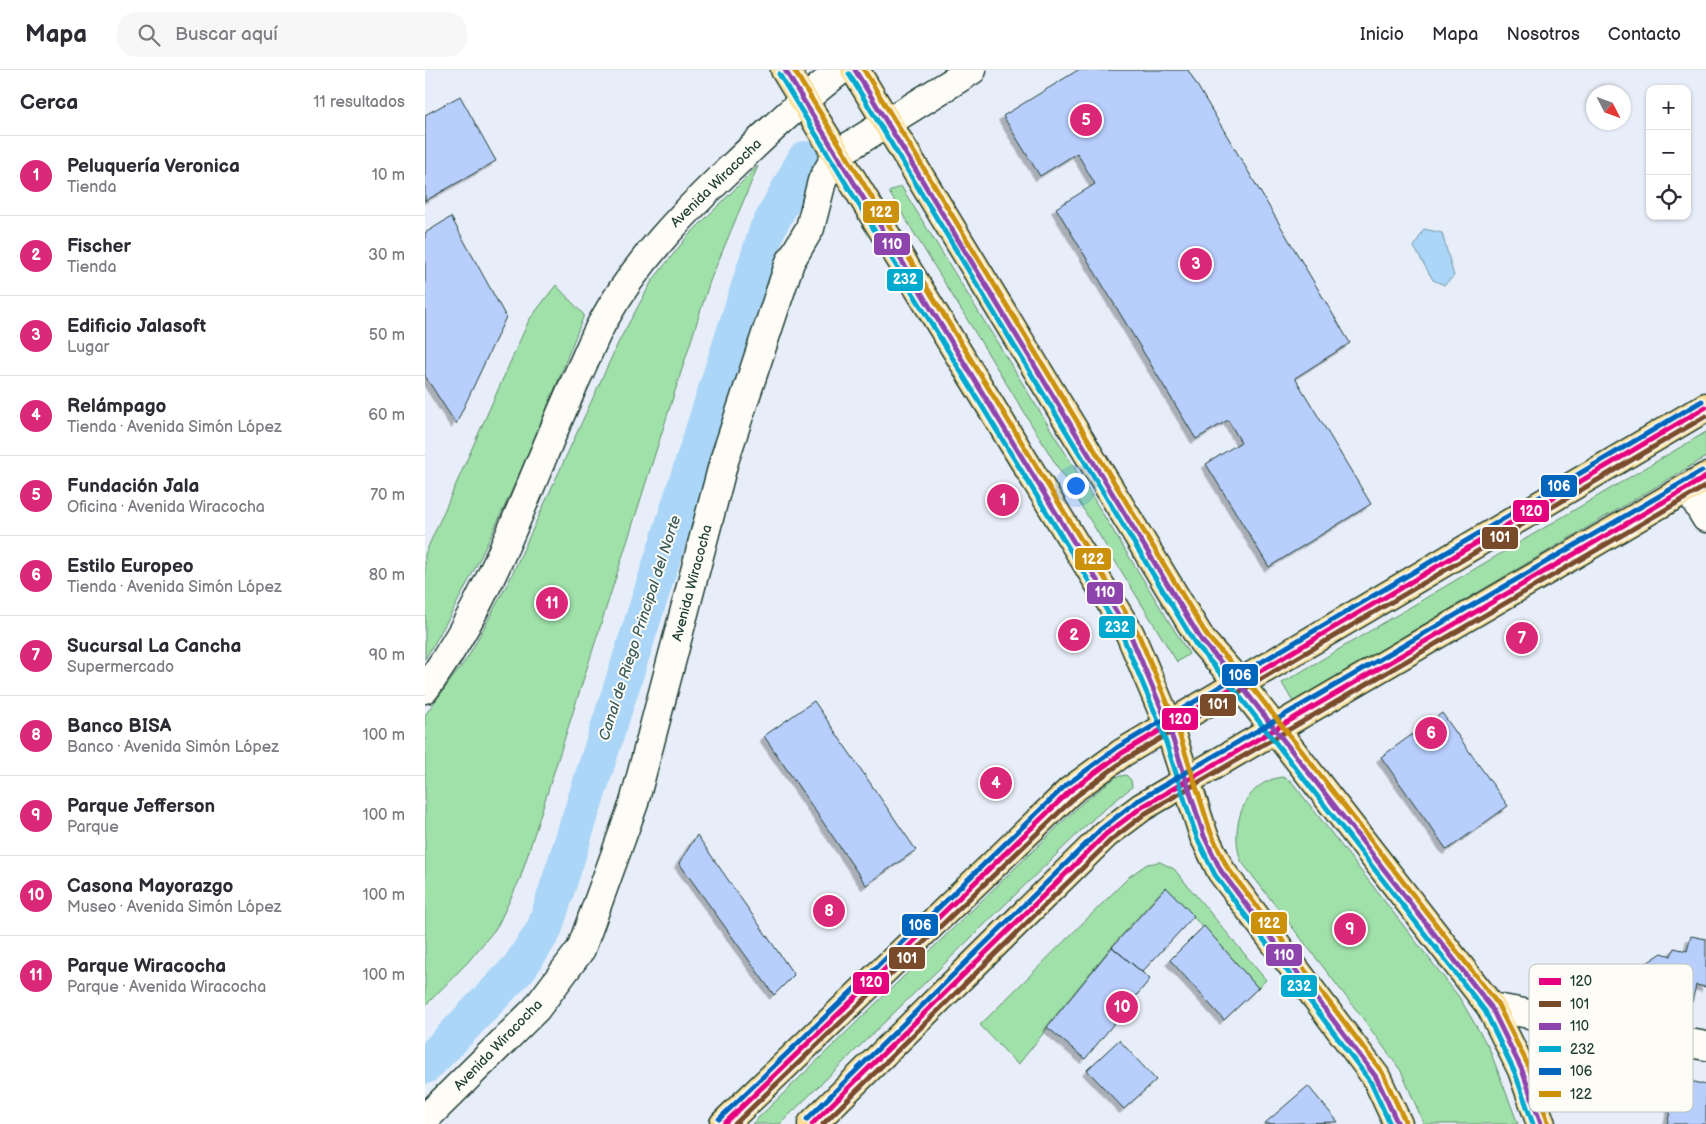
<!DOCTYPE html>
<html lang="es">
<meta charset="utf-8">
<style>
body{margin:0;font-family:"Balsamiq Sans",sans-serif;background:#f7f7f7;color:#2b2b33}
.controls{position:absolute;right:15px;top:15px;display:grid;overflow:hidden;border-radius:10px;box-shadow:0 1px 4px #0004}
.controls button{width:45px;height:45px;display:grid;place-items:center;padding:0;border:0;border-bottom:1px solid #e1e1e2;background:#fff;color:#2b2b33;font:25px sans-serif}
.compass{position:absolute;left:1161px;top:15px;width:45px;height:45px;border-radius:50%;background:#fff;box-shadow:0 1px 4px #0004;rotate:132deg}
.you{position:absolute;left:650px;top:415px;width:18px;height:18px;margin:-12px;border:4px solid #fff;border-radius:50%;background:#1a73e8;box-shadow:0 0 0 8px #1a73e833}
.badge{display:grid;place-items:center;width:32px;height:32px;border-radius:50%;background:#db2777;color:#fff;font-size:16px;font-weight:700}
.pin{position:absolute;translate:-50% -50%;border:2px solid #fff;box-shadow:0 1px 5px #0006}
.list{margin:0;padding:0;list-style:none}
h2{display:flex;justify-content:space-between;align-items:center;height:65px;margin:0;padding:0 20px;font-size:21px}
h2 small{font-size:16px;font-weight:400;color:#7c7c81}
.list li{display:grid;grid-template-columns:32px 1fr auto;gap:15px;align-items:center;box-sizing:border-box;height:80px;padding:0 20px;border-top:1px solid #e1e1e2}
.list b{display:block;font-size:19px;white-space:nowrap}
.list p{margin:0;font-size:16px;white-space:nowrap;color:#7c7c81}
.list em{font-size:16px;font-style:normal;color:#7c7c81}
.icon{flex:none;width:28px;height:28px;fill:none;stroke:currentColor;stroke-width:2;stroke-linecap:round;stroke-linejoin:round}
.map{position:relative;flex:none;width:1281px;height:1054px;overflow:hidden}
header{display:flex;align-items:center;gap:30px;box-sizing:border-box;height:70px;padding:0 25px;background:#fff;border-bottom:1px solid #e1e1e2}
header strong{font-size:24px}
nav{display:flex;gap:28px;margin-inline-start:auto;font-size:18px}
.search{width:350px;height:45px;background:#f7f7f7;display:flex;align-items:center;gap:12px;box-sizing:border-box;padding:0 18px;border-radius:20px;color:#7c7c81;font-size:19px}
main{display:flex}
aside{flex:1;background:#fff}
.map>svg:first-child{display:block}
</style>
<header>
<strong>Mapa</strong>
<div class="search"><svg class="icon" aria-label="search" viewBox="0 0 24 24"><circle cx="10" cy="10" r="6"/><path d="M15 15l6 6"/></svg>Buscar aquí</div>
<nav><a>Inicio</a><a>Mapa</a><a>Nosotros</a><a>Contacto</a></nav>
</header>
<main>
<aside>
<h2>Cerca<small>11 resultados</small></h2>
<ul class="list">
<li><span class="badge">1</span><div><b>Peluquería Veronica</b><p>Tienda</p></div><em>10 m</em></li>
<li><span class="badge">2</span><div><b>Fischer</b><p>Tienda</p></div><em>30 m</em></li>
<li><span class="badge">3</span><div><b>Edificio Jalasoft</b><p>Lugar</p></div><em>50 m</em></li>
<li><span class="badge">4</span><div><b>Relámpago</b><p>Tienda · Avenida Simón López</p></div><em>60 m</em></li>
<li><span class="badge">5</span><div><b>Fundación Jala</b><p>Oficina · Avenida Wiracocha</p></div><em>70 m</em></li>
<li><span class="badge">6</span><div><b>Estilo Europeo</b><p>Tienda · Avenida Simón López</p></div><em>80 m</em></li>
<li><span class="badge">7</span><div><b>Sucursal La Cancha</b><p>Supermercado</p></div><em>90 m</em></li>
<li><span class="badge">8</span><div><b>Banco BISA</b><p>Banco · Avenida Simón López</p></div><em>100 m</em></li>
<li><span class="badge">9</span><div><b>Parque Jefferson</b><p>Parque</p></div><em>100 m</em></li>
<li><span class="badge">10</span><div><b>Casona Mayorazgo</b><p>Museo · Avenida Simón López</p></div><em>100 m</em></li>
<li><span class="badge">11</span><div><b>Parque Wiracocha</b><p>Parque · Avenida Wiracocha</p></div><em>100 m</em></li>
</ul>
</aside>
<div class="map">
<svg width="1281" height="1054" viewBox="0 0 1281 1054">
<defs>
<filter id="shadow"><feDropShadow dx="-4.5" dy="4.5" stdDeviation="0" flood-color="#0004"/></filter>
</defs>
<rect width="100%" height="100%" fill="#e8eef9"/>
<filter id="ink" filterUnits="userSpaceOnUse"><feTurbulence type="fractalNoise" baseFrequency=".02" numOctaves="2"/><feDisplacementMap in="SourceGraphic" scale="10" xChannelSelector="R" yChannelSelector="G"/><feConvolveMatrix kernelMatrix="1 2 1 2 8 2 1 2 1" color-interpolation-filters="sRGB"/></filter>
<g filter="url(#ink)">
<path fill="#a0e0a9" stroke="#608e6e" d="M 333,96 L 285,211 L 95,809 L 72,857 L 43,892 L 0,936 L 0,645 L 43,587 L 84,511 L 194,271 L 227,211 L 262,167 Z
M 476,116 L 764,584 L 752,592 L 464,122 Z
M 131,215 L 159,245 C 113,362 66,480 0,589 L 0,484 L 104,250 Z
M 1281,362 L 1281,387 L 868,632 L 857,613 Z
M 701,705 L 706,710 L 707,717 L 670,747 L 355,1054 L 327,1054 L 656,734 L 691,707 Z
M 857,707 L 866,711 L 1034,927 L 1064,978 L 1093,1054 L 999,1054 L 976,1001 L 936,946 L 816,791 C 804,758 818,712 857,707 Z
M 735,792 L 749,799 L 841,910 L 833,918 L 741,817 L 687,877 L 593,995 L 555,955 L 705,806 L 722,794 Z"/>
<path fill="#abd6f7" stroke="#7399a9" d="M 999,159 L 1017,163 L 1029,206 L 1019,215 L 1008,210 L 989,177 Z"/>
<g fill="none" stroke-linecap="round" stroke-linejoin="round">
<path stroke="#abd6f7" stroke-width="36" d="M 0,996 L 94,898 L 119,860 L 342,160 L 380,89"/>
</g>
<path fill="#b8cefd" stroke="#1f3d34" filter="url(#shadow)" d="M 653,0 L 763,0 L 925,273 L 870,308 L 946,434 L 844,497 L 781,394 L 816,372 L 803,350 L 771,369 L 631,138 L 670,114 L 652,83 L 615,106 L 578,46 Z
M 35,26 L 71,91 L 0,131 L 0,45 Z
M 26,147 L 81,247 L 31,354 L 0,306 L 0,163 Z
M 389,631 L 491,780 L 441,815 L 339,666 Z
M 1017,643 L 1083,736 L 1022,780 L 956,687 Z
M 272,765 L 369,905 L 349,925 L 254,793 Z
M 741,817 L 769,846 L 717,902 L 687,877 Z
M 779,856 L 833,918 L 799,950 L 745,890 Z
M 1266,866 L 1281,869 L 1281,917 L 1271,915 L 1267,932 L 1257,929 L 1259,922 L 1226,917 L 1202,934 L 1188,915 L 1237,883 L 1246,886 L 1249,878 L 1262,881 Z
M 687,877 L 725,909 L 660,989 L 622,957 Z
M 694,970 L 731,1010 L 699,1039 L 662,1000 Z
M 1254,1008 L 1281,1015 L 1281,1054 L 1242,1054 Z
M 883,1016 L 913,1052 L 839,1054 Z"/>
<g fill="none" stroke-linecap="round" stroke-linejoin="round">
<defs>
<path id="minor" d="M 1263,418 L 1281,448
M 0,619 C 70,524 104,411 153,305 C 161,288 168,270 177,253 C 211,192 257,144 308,96 C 343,62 377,30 416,0
M 1066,937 L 1281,976
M 0,1049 L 111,939 L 156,879 L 209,733 L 299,391 L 365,192 L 385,158 L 397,111 L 412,84 L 547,0"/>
<path id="primary" d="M 299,1054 L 645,721 L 697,683 L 1281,337
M 387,1054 L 681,764 L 717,737 L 1281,407"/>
<path id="trunk" d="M 360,0 L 705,564 L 743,654 L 779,766 L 796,801 L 951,1007 L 973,1054
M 430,0 L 777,571 L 814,613 L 1066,937 L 1097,1000 L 1116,1054"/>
</defs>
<use href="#minor" stroke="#1f3d34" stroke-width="31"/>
<use href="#primary" stroke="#1f3d34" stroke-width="31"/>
<use href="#trunk" stroke="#1f3d34" stroke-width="31"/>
<use href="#minor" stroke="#fdfcf7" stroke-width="28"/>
<use href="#primary" stroke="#fbdf96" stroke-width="28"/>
<use href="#trunk" stroke="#fbdf96" stroke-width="28"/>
<defs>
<path id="bus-1" d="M 299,1054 L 645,721 L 697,683 L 1281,337
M 387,1054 L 681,764 L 717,737 L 1281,407"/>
<path id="bus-2" d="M 310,1054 L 650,727 L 701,689 L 1281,346
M 398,1054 L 686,770 L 721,743 L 1281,416"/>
<path id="bus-3" d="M 360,0 L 705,564 L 743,654 L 779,766 L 796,801 L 951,1007 L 973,1054
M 430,0 L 777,571 L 814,613 L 1066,937 L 1097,1000 L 1116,1054"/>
<path id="bus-4" d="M 354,4 L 698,567 L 736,657 L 772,768 L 790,805 L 945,1011 L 965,1054
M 424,4 L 771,575 L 808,618 L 1060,941 L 1090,1003 L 1108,1054"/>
<path id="bus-5" d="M 294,1049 L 640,716 L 693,677 L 1277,331
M 382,1049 L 676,759 L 712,731 L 1277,401"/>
<path id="bus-6" d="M 369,0 L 712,561 L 750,651 L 786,763 L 802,797 L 957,1002 L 980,1051
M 439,0 L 783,567 L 820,608 L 1072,933 L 1104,997 L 1123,1052"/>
</defs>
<use href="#bus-1" stroke="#fdfcf7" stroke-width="9"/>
<use href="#bus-2" stroke="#fdfcf7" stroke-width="9"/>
<use href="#bus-3" stroke="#fdfcf7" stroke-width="9"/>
<use href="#bus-4" stroke="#fdfcf7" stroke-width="9"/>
<use href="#bus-5" stroke="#fdfcf7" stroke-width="9"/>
<use href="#bus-6" stroke="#fdfcf7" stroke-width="9"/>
<use href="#bus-1" stroke="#e5007d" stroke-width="5"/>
<use href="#bus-2" stroke="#7a4b2a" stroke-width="5"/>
<use href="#bus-3" stroke="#8e44ad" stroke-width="5"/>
<use href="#bus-4" stroke="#00a9ce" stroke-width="5"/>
<use href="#bus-5" stroke="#0065bd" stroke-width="5"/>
<use href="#bus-6" stroke="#cc910a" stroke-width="5"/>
</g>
</g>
<g text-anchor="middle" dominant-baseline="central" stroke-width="4" stroke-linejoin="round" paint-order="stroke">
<g font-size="14" fill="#1f3d34" stroke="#fdfcf7">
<text transform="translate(291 113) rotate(-44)">Avenida Wiracocha</text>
<text transform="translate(267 513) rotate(-75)">Avenida Wiracocha</text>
<text transform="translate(73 975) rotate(-46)">Avenida Wiracocha</text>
</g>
<g font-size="15" font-style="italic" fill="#3b5c5b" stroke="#fdfcf7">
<text transform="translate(215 558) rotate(-72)">Canal de Riego Principal del Norte</text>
</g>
</g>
<rect x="1104" y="894" width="164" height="148" rx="8" fill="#fdfcf7" stroke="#bac3bc" stroke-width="1"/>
<rect x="1114" y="908" width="22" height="7" fill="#e5007d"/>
<rect x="1114" y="931" width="22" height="6" fill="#7a4b2a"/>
<rect x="1114" y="953" width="22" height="7" fill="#8e44ad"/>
<rect x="1114" y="976" width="22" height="6" fill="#00a9ce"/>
<rect x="1114" y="998" width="22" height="7" fill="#0065bd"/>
<rect x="1114" y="1021" width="22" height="6" fill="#cc910a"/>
<g font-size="14" fill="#1f3d34">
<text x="1145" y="916">120</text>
<text x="1145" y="939">101</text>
<text x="1145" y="961">110</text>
<text x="1145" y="984">232</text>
<text x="1145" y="1006">106</text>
<text x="1145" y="1029">122</text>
</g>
<g stroke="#fdfcf7" stroke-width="2">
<rect x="437" y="130" width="38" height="24" rx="5" fill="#cc910a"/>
<rect x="448" y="162" width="38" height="24" rx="5" fill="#8e44ad"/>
<rect x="461" y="198" width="38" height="24" rx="5" fill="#00a9ce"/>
<rect x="1115" y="404" width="38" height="24" rx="5" fill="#0065bd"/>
<rect x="1087" y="429" width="38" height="24" rx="5" fill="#e5007d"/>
<rect x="1056" y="456" width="38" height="24" rx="5" fill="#7a4b2a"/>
<rect x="649" y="477" width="38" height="24" rx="5" fill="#cc910a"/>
<rect x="661" y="511" width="38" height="24" rx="5" fill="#8e44ad"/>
<rect x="673" y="545" width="38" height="24" rx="5" fill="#00a9ce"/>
<rect x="796" y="593" width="38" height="24" rx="5" fill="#0065bd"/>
<rect x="774" y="623" width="38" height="24" rx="5" fill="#7a4b2a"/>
<rect x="736" y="637" width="38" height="24" rx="5" fill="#e5007d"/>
<rect x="825" y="841" width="38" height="24" rx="5" fill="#cc910a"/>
<rect x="476" y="843" width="38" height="24" rx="5" fill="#0065bd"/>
<rect x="840" y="873" width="38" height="24" rx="5" fill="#8e44ad"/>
<rect x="463" y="876" width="38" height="24" rx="5" fill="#7a4b2a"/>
<rect x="427" y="901" width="38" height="24" rx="5" fill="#e5007d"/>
<rect x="855" y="904" width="38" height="24" rx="5" fill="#00a9ce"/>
</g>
<g font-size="14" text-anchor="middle" font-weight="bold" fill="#fff">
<text x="456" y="147">122</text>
<text x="467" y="179">110</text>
<text x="480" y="214">232</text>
<text x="1134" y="421">106</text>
<text x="1106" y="446">120</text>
<text x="1075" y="472">101</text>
<text x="668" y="494">122</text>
<text x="680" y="527">110</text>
<text x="692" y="562">232</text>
<text x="815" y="610">106</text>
<text x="793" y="639">101</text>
<text x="755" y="654">120</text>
<text x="844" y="858">122</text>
<text x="495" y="860">106</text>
<text x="859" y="890">110</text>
<text x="482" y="893">101</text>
<text x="446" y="917">120</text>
<text x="874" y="921">232</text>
</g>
</svg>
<div class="controls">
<button>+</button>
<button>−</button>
<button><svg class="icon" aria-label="locate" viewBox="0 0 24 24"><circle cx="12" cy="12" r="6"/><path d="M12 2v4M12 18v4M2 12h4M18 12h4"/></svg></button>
</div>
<svg class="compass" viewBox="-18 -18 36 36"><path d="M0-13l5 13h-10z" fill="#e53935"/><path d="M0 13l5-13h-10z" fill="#7c7c81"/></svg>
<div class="you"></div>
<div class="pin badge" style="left:578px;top:430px">1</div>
<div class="pin badge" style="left:649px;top:565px">2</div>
<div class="pin badge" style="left:771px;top:194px">3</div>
<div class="pin badge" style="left:571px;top:713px">4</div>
<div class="pin badge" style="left:661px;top:50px">5</div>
<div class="pin badge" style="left:1006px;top:663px">6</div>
<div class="pin badge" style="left:1097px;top:568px">7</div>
<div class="pin badge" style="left:404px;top:841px">8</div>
<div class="pin badge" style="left:925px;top:859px">9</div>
<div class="pin badge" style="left:697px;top:937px">10</div>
<div class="pin badge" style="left:127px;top:533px">11</div>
</div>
</main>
